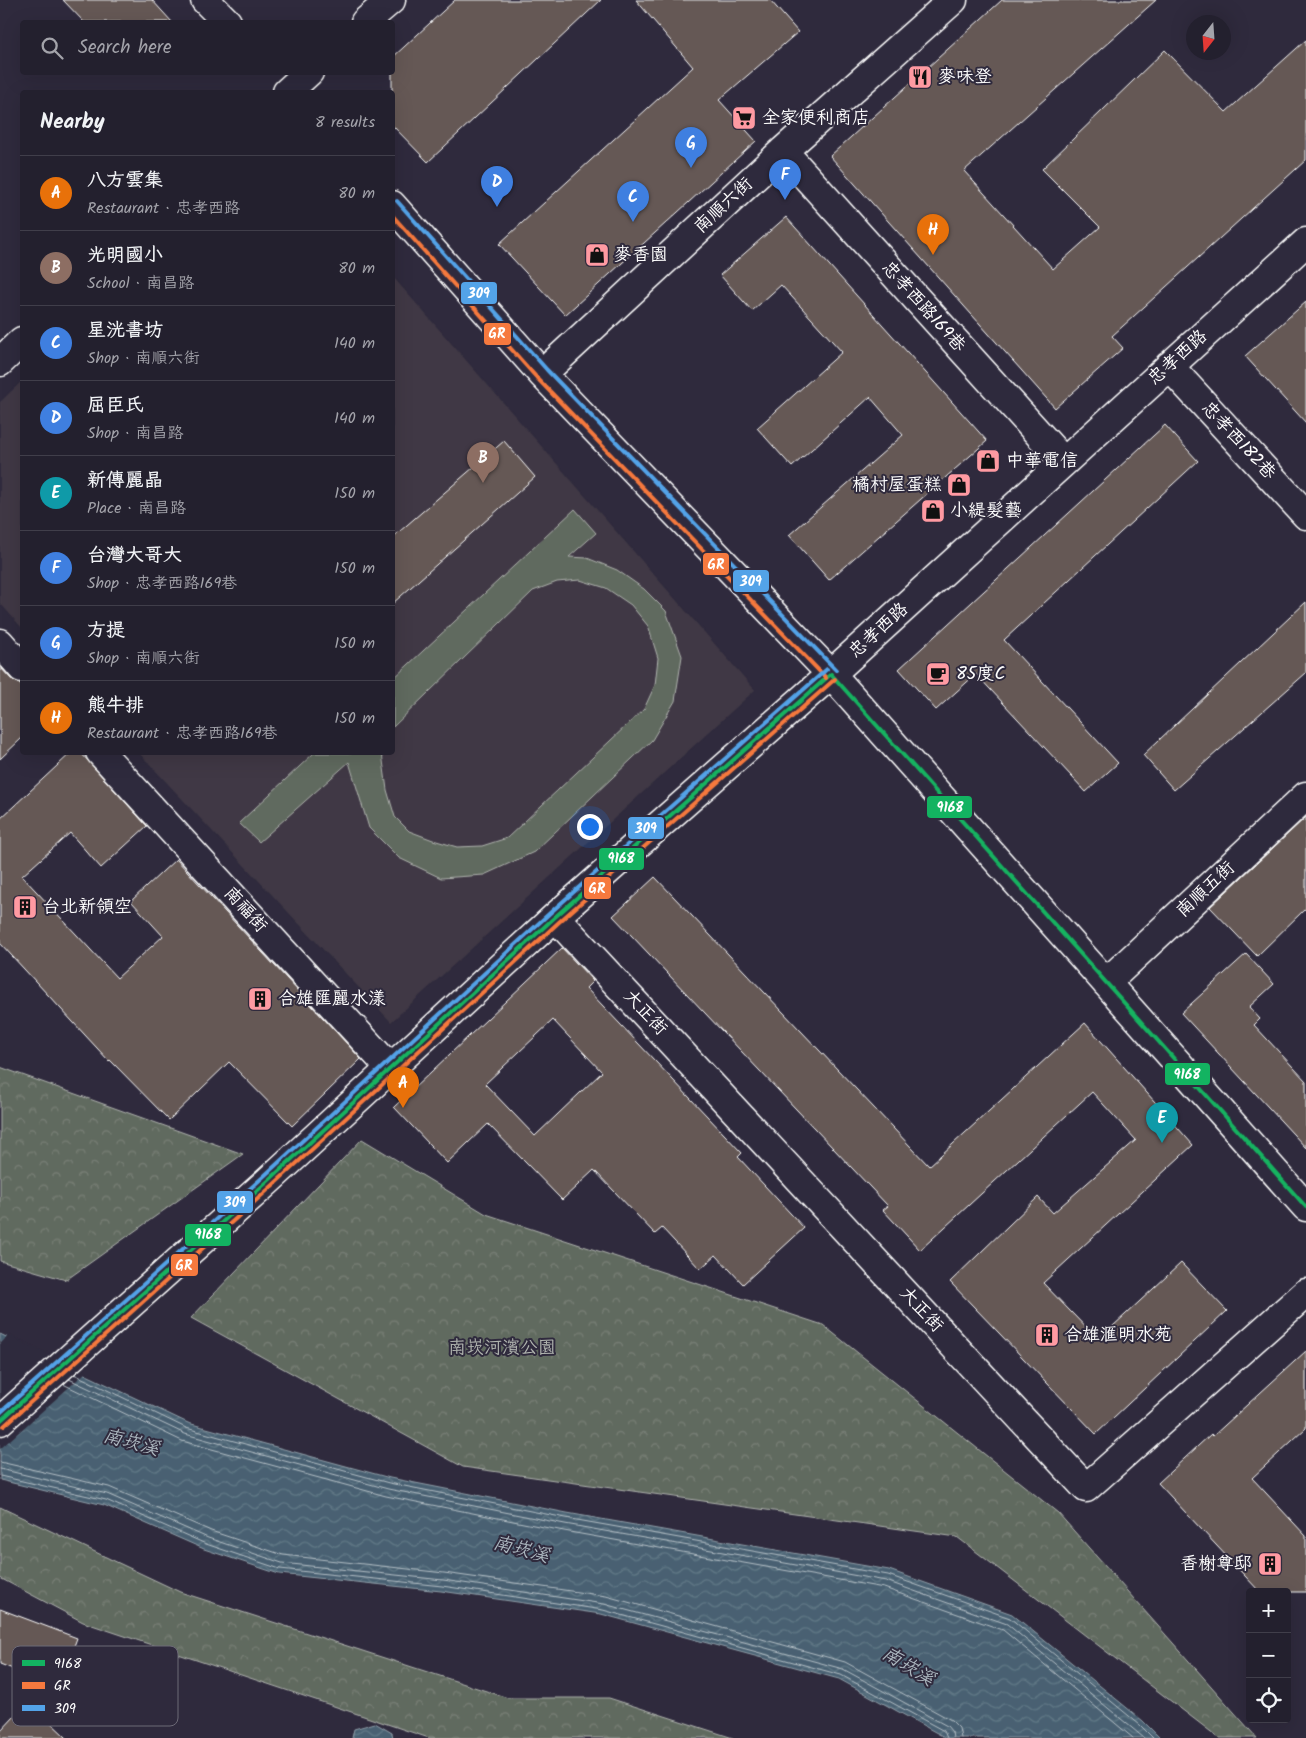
<!DOCTYPE html>
<meta charset="utf-8">
<style>
body{margin:0;font-family:Kalam,"LXGW WenKai TC",sans-serif;background:#2f2d3a;color:#f1f3f6}
.controls{position:absolute;right:15px;bottom:15px;display:grid;overflow:hidden;border-radius:5px;box-shadow:0 5px 20px #0002}
.controls button{width:45px;height:45px;display:grid;place-items:center;padding:0;border:0;border-bottom:1px solid #403e4a;background:#23202e;color:#f1f3f6;font:25px sans-serif}
.compass{position:absolute;left:1186px;top:15px;width:45px;height:45px;border-radius:50%;background:#23202e;box-shadow:0 5px 20px #0002;rotate:197deg}
.you{position:absolute;left:589px;top:826px;width:18px;height:18px;margin:-12px;border:4px solid #fff;border-radius:50%;background:#1a73e8;box-shadow:0 0 0 8px #1a73e833}
.badge{display:grid;place-items:center;width:32px;height:32px;border-radius:50%;background:#8c9099;color:#fff;font-size:16px;font-weight:700}
.pin{position:absolute;translate:-50% -41px;filter:drop-shadow(0 1px 2px #0008)}
.pin::after{content:'';position:absolute;top:26px;width:18px;height:15px;background:inherit;clip-path:polygon(0 0,100% 0,50% 100%)}
.list{margin:0;padding:0;list-style:none}
h2{display:flex;justify-content:space-between;align-items:center;height:65px;margin:0;padding:0 20px;font-size:21px}
h2 small{font-size:16px;font-weight:400;color:#a3a3aa}
.list li{display:grid;grid-template-columns:32px 1fr auto;gap:15px;align-items:center;box-sizing:border-box;height:75px;padding:0 20px;border-top:1px solid #403e4a}
.list b{display:block;font-size:19px;white-space:nowrap}
.list p{margin:0;font-size:16px;white-space:nowrap;color:#a3a3aa}
.list em{font-size:16px;font-style:normal;color:#a3a3aa}
.icon{flex:none;width:28px;height:28px;fill:none;stroke:currentColor;stroke-width:2;stroke-linecap:round;stroke-linejoin:round}
.map{position:relative;flex:none;width:1306px;height:1738px;overflow:hidden}
.search{position:absolute;background:#23202e;box-shadow:0 5px 20px #0002;left:20px;top:20px;width:375px;height:55px;display:flex;align-items:center;gap:12px;box-sizing:border-box;padding:0 18px;border-radius:5px;color:#a3a3aa;font-size:19px}
.panel{position:absolute;background:#23202e;box-shadow:0 5px 20px #0002;left:20px;top:90px;width:375px;height:665px;border-radius:5px}
.map>svg:first-child{display:block}
</style>
<div class="map">
<svg width="1306" height="1738" viewBox="0 0 1306 1738">
<defs>
<pattern id="park-crowns" width="20" height="18" patternUnits="userSpaceOnUse" patternTransform="scale(1.25)"><rect width="20" height="18" fill="#616a5f"/><path d="M2 6a3 3 0 1 1 6 0M12 15a3 3 0 1 1 6 0" fill="none" stroke="#798077"/></pattern>
<pattern id="water-waves" width="16" height="10" patternUnits="userSpaceOnUse" patternTransform="scale(1.25)"><rect width="16" height="10" fill="#486172"/><path d="M0 5q4-4 8 0t8 0" fill="none" stroke="#637987"/></pattern>
</defs>
<rect width="100%" height="100%" fill="#2f2a3d"/>
<filter id="ink" filterUnits="userSpaceOnUse"><feTurbulence type="fractalNoise" baseFrequency=".02" numOctaves="2"/><feDisplacementMap in="SourceGraphic" scale="10" xChannelSelector="R" yChannelSelector="G"/><feConvolveMatrix kernelMatrix="1 2 1 2 8 2 1 2 1" color-interpolation-filters="sRGB"/></filter>
<g filter="url(#ink)">
<path fill="#3f3844" d="M 393,277 L 755,690 L 391,1022 L 139,753 L 392,752 Z
M 22,381 L 22,628 L 0,603 L 0,402 Z"/>
<path fill="url(#park-crowns)" stroke="#b0b4af" d="M 0,1067 L 243,1154 L 66,1280 L 0,1261 Z
M 362,1139 L 486,1214 L 823,1325 L 1058,1513 L 1257,1738 L 1219,1738 L 957,1537 L 463,1467 L 191,1318 Z
M 0,1507 L 180,1592 L 508,1698 L 609,1698 L 733,1738 L 429,1738 L 83,1622 L 0,1578 Z"/>
<path fill="#616a5f" stroke="#b0b4af" d="M 575,509 L 596,533 L 569,557 L 587,558 L 617,570 L 644,589 L 666,611 L 682,656 L 675,701 L 652,740 L 534,852 L 484,875 L 441,878 L 399,858 L 369,828 L 349,762 L 259,842 L 239,823 L 314,753 L 382,753 L 387,790 L 395,817 L 409,831 L 433,840 L 457,847 L 482,846 L 507,838 L 644,709 L 655,685 L 658,658 L 648,626 L 631,605 L 606,588 L 580,580 L 557,582 L 533,591 L 393,727 L 393,679 Z"/>
<path fill="url(#water-waves)" stroke="#91a0aa" d="M 0,1334 L 188,1423 L 390,1478 L 567,1513 L 889,1570 L 1012,1614 L 1143,1721 L 1160,1738 L 946,1738 L 839,1679 L 601,1614 L 441,1591 L 279,1574 L 204,1549 L 104,1505 L 0,1480 Z
M 375,1723 L 392,1733 L 393,1738 L 352,1738 L 354,1729 Z"/>
<path fill="#2f2a3d" d="M 9,1335 L 86,1372 L 0,1449 L 0,1344 Z"/>
<g fill="none" stroke-linecap="round" stroke-linejoin="round">
<path stroke="#b6c0c7" stroke-width="1" d="M 74,1374 L 186,1428 L 389,1483 L 566,1518 L 888,1575 L 1010,1618 L 1140,1725 L 1153,1738
M 69,1379 L 185,1434 L 388,1489 L 565,1524 L 886,1581 L 1007,1624 L 1144,1738
M 63,1384 L 182,1441 L 386,1496 L 564,1531 L 884,1588 L 1003,1630 L 1133,1738
M 0,1462 L 109,1487 L 211,1531 L 283,1555 L 444,1573 L 606,1596 L 845,1662 L 951,1720 L 959,1728 L 961,1738
M 0,1469 L 107,1494 L 208,1538 L 282,1563 L 443,1580 L 604,1604 L 843,1669 L 947,1726 L 952,1732 L 953,1738
M 0,1476 L 106,1500 L 206,1544 L 280,1569 L 442,1586 L 603,1610 L 841,1675 L 944,1731 L 947,1738"/>
</g>
<path fill="#655854" stroke="#fff" fill-rule="evenodd" d="M 63,0 L 152,0 L 172,22 L 84,22 Z
M 455,0 L 601,0 L 428,162 L 392,125 L 392,58 Z
M 636,0 L 770,0 L 798,32 L 719,100 L 756,141 L 565,315 L 499,244 L 693,67 Z
M 1002,0 L 1156,0 L 964,171 L 1053,269 L 1100,227 L 1042,169 L 1165,50 L 1226,112 L 1306,40 L 1306,160 L 1112,336 L 1123,348 L 1055,408 L 830,156 Z
M 786,217 L 987,441 L 829,580 L 789,535 L 903,435 L 870,397 L 792,467 L 757,428 L 842,352 L 781,285 L 752,311 L 720,275 Z
M 1306,302 L 1306,423 L 1245,356 Z
M 1165,425 L 1198,461 L 1004,640 L 1118,763 L 1086,792 L 976,674 L 936,710 L 899,669 Z
M 504,441 L 535,477 L 392,604 L 392,538 Z
M 1306,602 L 1306,673 L 1174,790 L 1143,755 Z
M 0,667 L 11,679 L 22,685 L 22,738 L 0,759 Z
M 72,752 L 80,752 L 147,826 L 101,868 L 70,833 L 22,876 L 117,978 L 163,936 L 131,901 L 176,859 L 361,1059 L 292,1126 L 229,1062 L 169,1120 L 110,1060 L 109,1061 L 0,943 L 0,819 Z
M 1306,817 L 1306,908 L 1257,956 L 1210,907 Z
M 655,877 L 929,1166 L 1085,1023 L 1193,1145 L 1043,1283 L 1098,1340 L 1181,1263 L 1227,1311 L 1096,1434 L 950,1282 L 1038,1197 L 1053,1213 L 1136,1140 L 1092,1092 L 920,1250 L 883,1210 L 888,1206 L 613,916 Z
M 562,948 L 593,981 L 586,988 L 742,1153 L 738,1157 L 804,1228 L 743,1284 L 716,1255 L 700,1269 L 662,1228 L 655,1234 L 594,1170 L 562,1200 L 488,1124 L 447,1163 L 394,1107 ZM 553,1020 L 602,1072 L 535,1136 L 485,1084 Z
M 1246,954 L 1274,984 L 1249,1007 L 1260,1019 L 1254,1025 L 1306,1081 L 1306,1148 L 1181,1013 Z
M 1306,1351 L 1306,1428 L 1252,1478 L 1306,1536 L 1306,1592 L 1260,1592 L 1158,1483 L 1211,1434 L 1213,1436 Z
M 0,1609 L 77,1638 L 47,1719 L 67,1738 L 0,1738 L 0,1732 L 47,1682 L 0,1664 Z"/>
<g fill="none" stroke-linecap="round" stroke-linejoin="round">
<defs>
<path id="street" d="M 205,0 L 227,22
M 365,22 L 391,0
M 287,92 L 309,72
M 783,151 L 1064,462
M 392,205 L 542,374 L 831,674 L 1306,1207
M 0,362 L 22,341
M 1169,366 L 1306,515
M 542,374 L 783,151 L 953,0
M 0,643 L 22,668
M 100,752 L 390,1068
M 555,917 L 1086,1488 L 1306,1293
M 1106,983 L 1306,796
M 0,1421 L 267,1182 L 555,917 L 831,674 L 1306,242"/>
</defs>
<use href="#street" stroke="#fff" stroke-width="31"/>
<use href="#street" stroke="#2f2a3d" stroke-width="28"/>
<defs>
<path id="bus-1" d="M 831,674 L 1306,1207
M 0,1421 L 267,1182 L 555,917 L 831,674"/>
<path id="bus-2" d="M 392,215 L 537,378 L 826,678
M 4,1426 L 271,1187 L 559,922 L 835,679"/>
<path id="bus-3" d="M 397,201 L 547,370 L 836,670
M 0,1413 L 263,1177 L 551,912 L 827,669"/>
</defs>
<use href="#bus-1" stroke="#2f2a3d" stroke-width="8"/>
<use href="#bus-2" stroke="#2f2a3d" stroke-width="8"/>
<use href="#bus-3" stroke="#2f2a3d" stroke-width="8"/>
<use href="#bus-1" stroke="#13b361" stroke-width="4"/>
<use href="#bus-2" stroke="#f6793e" stroke-width="4"/>
<use href="#bus-3" stroke="#53a3e8" stroke-width="4"/>
</g>
</g>
<defs>
<symbol id="restaurant-square" viewBox="-11 -11 22 22"><rect x="-9" y="-9" width="18" height="18" rx="4" fill="#ff9aa2" stroke="#2f2a3d"/><path d="M-5-6h1v4h1v-4h1v4h1v-4h1v5L-1.5 .5V6h-2V.5L-5-1ZM5-6V6H3V1.5H1.5Q1.5-4 5-6Z" fill="#111"/></symbol>
<symbol id="supermarket-square" viewBox="-11 -11 22 22"><rect x="-9" y="-9" width="18" height="18" rx="4" fill="#ff9aa2" stroke="#2f2a3d"/><path d="M-6-5.5h2.5l.6 2H6L4.5 2H-2.5L-4.4-4H-6ZM-1.5 3.2a1.3 1.3 0 1 0 .1 0ZM3 3.2a1.3 1.3 0 1 0 .1 0Z" fill="#111"/></symbol>
<symbol id="shop-square" viewBox="-11 -11 22 22"><rect x="-9" y="-9" width="18" height="18" rx="4" fill="#ff9aa2" stroke="#2f2a3d"/><path d="M-5-2.5h2.3a2.7 3.5 0 0 1 5.4 0H5L5.5 6h-11ZM-1.5-2.5h3a1.5 2.3 0 0 0-3 0Z" fill="#111"/></symbol>
<symbol id="cafe-square" viewBox="-11 -11 22 22"><rect x="-9" y="-9" width="18" height="18" rx="4" fill="#ff9aa2" stroke="#2f2a3d"/><path d="M-5.5-4.5H6V0H3Q3 3.5 0 3.5H-2.5Q-5.5 3.5-5.5 0ZM3-3.2v2h1.7v-2ZM-6 4.5H4V6H-6Z" fill="#111"/></symbol>
<symbol id="building-square" viewBox="-11 -11 22 22"><rect x="-9" y="-9" width="18" height="18" rx="4" fill="#ff9aa2" stroke="#2f2a3d"/><path d="M-4-6H4V6H1V3H-1V6H-4ZM-2.5-4.3h1.7v1.8h-1.7ZM.8-4.3h1.7v1.8H.8ZM-2.5-1h1.7V.8h-1.7ZM.8-1h1.7V.8H.8Z" fill="#111"/></symbol>
</defs>
<g fill-rule="evenodd">
<use href="#restaurant-square" x="906" y="63" width="28" height="28"/>
<use href="#supermarket-square" x="730" y="104" width="28" height="28"/>
<use href="#shop-square" x="583" y="241" width="28" height="28"/>
<use href="#shop-square" x="974" y="447" width="28" height="28"/>
<use href="#shop-square" x="945" y="471" width="28" height="28"/>
<use href="#shop-square" x="919" y="497" width="28" height="28"/>
<use href="#cafe-square" x="924" y="660" width="28" height="28"/>
<use href="#building-square" x="11" y="893" width="28" height="28"/>
<use href="#building-square" x="246" y="985" width="28" height="28"/>
<use href="#building-square" x="1033" y="1321" width="28" height="28"/>
<use href="#building-square" x="1256" y="1550" width="28" height="28"/>
</g>
<g text-anchor="middle" dominant-baseline="central" stroke-width="4" stroke-linejoin="round" paint-order="stroke">
<g font-size="18" fill="#fff" stroke="#2f2a3d" text-anchor="start">
<text x="938" y="77">麥味登</text>
<text x="762" y="118">全家便利商店</text>
<text x="614" y="255">麥香園</text>
<text x="1006" y="461">中華電信</text>
<text x="942" y="485" text-anchor="end">橘村屋蛋糕</text>
<text x="950" y="511">小緹髮藝</text>
<text x="956" y="674">85度C</text>
<text x="42" y="907">台北新領空</text>
<text x="278" y="999">合雄匯麗水漾</text>
<text x="1064" y="1335">合雄滙明水苑</text>
<text x="1252" y="1564" text-anchor="end">香榭尊邸</text>
</g>
<g font-size="18" fill="#fff" stroke="#2f2a3d">
<text transform="translate(724 206) rotate(-43)">南順六街</text>
<text transform="translate(923 307) rotate(48)">忠孝西路169巷</text>
<text transform="translate(1178 358) rotate(-42)">忠孝西路</text>
<text transform="translate(1238 441) rotate(47)">忠孝西182巷</text>
<text transform="translate(879 631) rotate(-42)">忠孝西路</text>
<text transform="translate(1206 890) rotate(-43)">南順五街</text>
<text transform="translate(245 910) rotate(48)">南福街</text>
<text transform="translate(645 1013) rotate(47)">大正街</text>
<text transform="translate(921 1310) rotate(47)">大正街</text>
</g>
<g font-size="18" fill="#b0b4af" stroke="#2f2a3d">
<text x="502" y="1348">南崁河濱公園</text>
</g>
<g font-size="19" font-style="italic" fill="#adb8c0" stroke="#2f2a3d">
<text transform="translate(131 1443) rotate(15)">南崁溪</text>
<text transform="translate(521 1550) rotate(15)">南崁溪</text>
<text transform="translate(908 1667) rotate(31)">南崁溪</text>
</g>
</g>
<rect x="12" y="1646" width="166" height="80" rx="8" fill="#2f2a3d" stroke="#6d6a77" stroke-width="1"/>
<rect x="22" y="1660" width="23" height="6" fill="#13b361"/>
<rect x="22" y="1682" width="23" height="7" fill="#f6793e"/>
<rect x="22" y="1705" width="23" height="6" fill="#53a3e8"/>
<g font-size="14" fill="#fff">
<text x="54" y="1668">9168</text>
<text x="54" y="1690">GR</text>
<text x="54" y="1713">309</text>
</g>
<g stroke="#2f2a3d" stroke-width="2">
<rect x="460" y="281" width="38" height="24" rx="5" fill="#53a3e8"/>
<rect x="483" y="322" width="29" height="24" rx="5" fill="#f6793e"/>
<rect x="702" y="552" width="28" height="24" rx="5" fill="#f6793e"/>
<rect x="732" y="569" width="38" height="24" rx="5" fill="#53a3e8"/>
<rect x="926" y="795" width="47" height="24" rx="5" fill="#13b361"/>
<rect x="627" y="816" width="38" height="24" rx="5" fill="#53a3e8"/>
<rect x="598" y="847" width="47" height="24" rx="5" fill="#13b361"/>
<rect x="583" y="876" width="29" height="24" rx="5" fill="#f6793e"/>
<rect x="1164" y="1062" width="47" height="24" rx="5" fill="#13b361"/>
<rect x="216" y="1190" width="38" height="24" rx="5" fill="#53a3e8"/>
<rect x="184" y="1223" width="48" height="24" rx="5" fill="#13b361"/>
<rect x="170" y="1253" width="29" height="24" rx="5" fill="#f6793e"/>
</g>
<g font-size="14" text-anchor="middle" font-weight="bold" fill="#fff">
<text x="479" y="298">309</text>
<text x="497" y="338">GR</text>
<text x="716" y="569">GR</text>
<text x="751" y="586">309</text>
<text x="950" y="812">9168</text>
<text x="646" y="833">309</text>
<text x="621" y="863">9168</text>
<text x="597" y="893">GR</text>
<text x="1187" y="1079">9168</text>
<text x="235" y="1207">309</text>
<text x="208" y="1239">9168</text>
<text x="184" y="1270">GR</text>
</g>
</svg>
<div class="controls">
<button>+</button>
<button>−</button>
<button><svg class="icon" aria-label="locate" viewBox="0 0 24 24"><circle cx="12" cy="12" r="6"/><path d="M12 2v4M12 18v4M2 12h4M18 12h4"/></svg></button>
</div>
<svg class="compass" viewBox="-18 -18 36 36"><path d="M0-13l5 13h-10z" fill="#e53935"/><path d="M0 13l5-13h-10z" fill="#a3a3aa"/></svg>
<div class="you"></div>
<div class="pin badge" style="left:403px;top:1108px;background:#e8710a">A</div>
<div class="pin badge" style="left:483px;top:483px;background:#8d6e63">B</div>
<div class="pin badge" style="left:633px;top:222px;background:#3f7fe0">C</div>
<div class="pin badge" style="left:497px;top:207px;background:#3f7fe0">D</div>
<div class="pin badge" style="left:1162px;top:1143px;background:#0f9aa8">E</div>
<div class="pin badge" style="left:785px;top:200px;background:#3f7fe0">F</div>
<div class="pin badge" style="left:691px;top:168px;background:#3f7fe0">G</div>
<div class="pin badge" style="left:933px;top:255px;background:#e8710a">H</div>
<div class="search"><svg class="icon" aria-label="search" viewBox="0 0 24 24"><circle cx="10" cy="10" r="6"/><path d="M15 15l6 6"/></svg>Search here</div>
<section class="panel">
<h2>Nearby<small>8 results</small></h2>
<ul class="list">
<li><span class="badge" style="background:#e8710a">A</span><div><b>八方雲集</b><p>Restaurant · 忠孝西路</p></div><em>80 m</em></li>
<li><span class="badge" style="background:#8d6e63">B</span><div><b>光明國小</b><p>School · 南昌路</p></div><em>80 m</em></li>
<li><span class="badge" style="background:#3f7fe0">C</span><div><b>星洸書坊</b><p>Shop · 南順六街</p></div><em>140 m</em></li>
<li><span class="badge" style="background:#3f7fe0">D</span><div><b>屈臣氏</b><p>Shop · 南昌路</p></div><em>140 m</em></li>
<li><span class="badge" style="background:#0f9aa8">E</span><div><b>新傳麗晶</b><p>Place · 南昌路</p></div><em>150 m</em></li>
<li><span class="badge" style="background:#3f7fe0">F</span><div><b>台灣大哥大</b><p>Shop · 忠孝西路169巷</p></div><em>150 m</em></li>
<li><span class="badge" style="background:#3f7fe0">G</span><div><b>方提</b><p>Shop · 南順六街</p></div><em>150 m</em></li>
<li><span class="badge" style="background:#e8710a">H</span><div><b>熊牛排</b><p>Restaurant · 忠孝西路169巷</p></div><em>150 m</em></li>
</ul>
</section>
</div>
